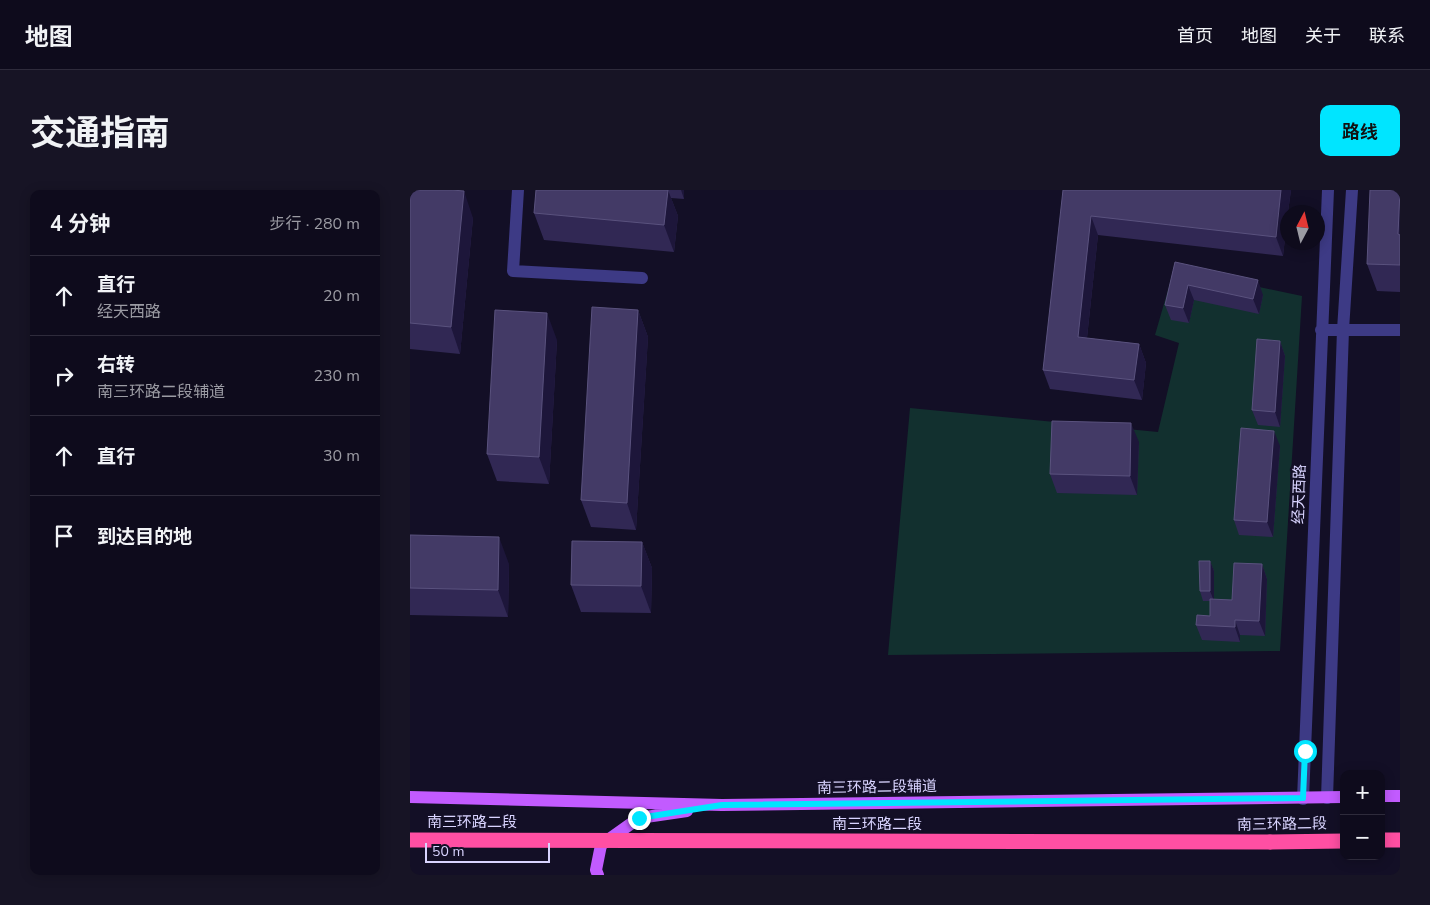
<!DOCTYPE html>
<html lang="zh">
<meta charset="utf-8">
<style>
body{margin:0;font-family:"Nunito Sans","Noto Sans SC",sans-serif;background:#171425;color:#f1f3f6}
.controls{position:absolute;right:15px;bottom:15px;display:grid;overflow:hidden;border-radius:10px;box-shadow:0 2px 12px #0003}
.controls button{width:45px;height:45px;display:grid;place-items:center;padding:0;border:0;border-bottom:1px solid #2e2b3b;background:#0e0b1c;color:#f1f3f6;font:25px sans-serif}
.compass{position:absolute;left:870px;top:15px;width:45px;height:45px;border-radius:50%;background:#0e0b1c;box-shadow:0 2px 12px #0003;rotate:7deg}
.scale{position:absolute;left:15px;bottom:12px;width:125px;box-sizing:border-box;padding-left:5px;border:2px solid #d9d4ff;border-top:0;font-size:14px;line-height:18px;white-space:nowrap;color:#d9d4ff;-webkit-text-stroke:4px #130f26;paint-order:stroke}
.stop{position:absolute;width:15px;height:15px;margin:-11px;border:4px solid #00e5ff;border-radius:50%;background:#fff}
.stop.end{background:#00e5ff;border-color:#fff;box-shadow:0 1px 5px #0008}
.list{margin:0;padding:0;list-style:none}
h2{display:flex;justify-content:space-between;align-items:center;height:65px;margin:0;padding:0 20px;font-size:21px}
h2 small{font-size:16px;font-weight:400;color:#9b9ba3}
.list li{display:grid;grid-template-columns:32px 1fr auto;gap:15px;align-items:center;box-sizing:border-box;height:80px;padding:0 20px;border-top:1px solid #2e2b3b}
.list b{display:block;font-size:19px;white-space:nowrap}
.list p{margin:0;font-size:16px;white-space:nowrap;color:#9b9ba3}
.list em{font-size:16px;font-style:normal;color:#9b9ba3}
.icon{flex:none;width:28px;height:28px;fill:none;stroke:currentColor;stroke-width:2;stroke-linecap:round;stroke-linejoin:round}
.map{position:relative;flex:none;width:990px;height:685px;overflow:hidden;border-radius:10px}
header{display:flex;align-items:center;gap:30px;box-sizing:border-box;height:70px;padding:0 25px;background:#0e0b1c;border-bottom:1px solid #2e2b3b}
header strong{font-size:24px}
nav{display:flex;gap:28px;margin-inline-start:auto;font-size:18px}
.intro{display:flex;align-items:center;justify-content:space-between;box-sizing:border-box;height:120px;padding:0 30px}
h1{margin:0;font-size:35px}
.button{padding:12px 22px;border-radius:10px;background:#00e5ff;color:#111;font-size:18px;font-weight:700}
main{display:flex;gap:30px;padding:0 30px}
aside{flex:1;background:#0e0b1c;border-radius:10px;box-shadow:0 2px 12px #0003}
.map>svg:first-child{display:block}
</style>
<header>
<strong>地图</strong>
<nav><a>首页</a><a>地图</a><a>关于</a><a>联系</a></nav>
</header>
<div class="intro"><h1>交通指南</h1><a class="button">路线</a></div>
<main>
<aside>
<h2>4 分钟<small>步行 · 280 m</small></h2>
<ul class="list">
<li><svg class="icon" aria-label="ahead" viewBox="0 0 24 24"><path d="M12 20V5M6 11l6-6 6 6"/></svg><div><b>直行</b><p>经天西路</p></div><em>20 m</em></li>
<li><svg class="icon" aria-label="right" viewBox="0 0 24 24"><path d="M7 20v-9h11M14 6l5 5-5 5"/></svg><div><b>右转</b><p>南三环路二段辅道</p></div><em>230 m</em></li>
<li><svg class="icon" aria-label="ahead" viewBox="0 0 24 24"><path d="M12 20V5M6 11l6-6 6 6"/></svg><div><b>直行</b></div><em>30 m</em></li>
<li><svg class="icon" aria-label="arrive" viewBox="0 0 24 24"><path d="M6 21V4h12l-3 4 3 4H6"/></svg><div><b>到达目的地</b></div></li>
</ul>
</aside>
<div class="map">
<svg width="990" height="685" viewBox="0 0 990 685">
<rect width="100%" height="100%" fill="#130f26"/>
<path fill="#12302f" d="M 764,79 L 892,106 L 870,461 L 478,465 L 500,218 L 748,242 L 769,153 L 745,145 Z"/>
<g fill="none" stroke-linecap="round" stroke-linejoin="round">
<path stroke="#3d3a85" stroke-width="12" d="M 108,0 L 103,81 L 232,88
M 911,140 L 990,140
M 917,608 L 933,140 L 942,0
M 893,609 L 918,0"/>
<path stroke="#c25bff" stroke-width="12" d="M 971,606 L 990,606
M 0,607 L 312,615 L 934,607
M 188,685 L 186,680 L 191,655 L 229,628 L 277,621"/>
<path stroke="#ff4fa3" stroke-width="15" d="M 971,650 L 990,650
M 860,652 L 934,651"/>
<path stroke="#ff4fa3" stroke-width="15" d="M 0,650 L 860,652"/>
</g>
<path fill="#312854" d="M 0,0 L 63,28 L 50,164 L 0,159 Z
M 126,0 L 274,0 L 274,9 L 261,8 L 268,26 L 264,62 L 134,50 L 124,23 Z
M 653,0 L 881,0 L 878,22 L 873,66 L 688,45 L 677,148 L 729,154 L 736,173 L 732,210 L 640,199 L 633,180 Z
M 990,0 L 990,102 L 967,101 L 957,74 Z
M 765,72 L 853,105 L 849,124 L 784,110 L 779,133 L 761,130 L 755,115 Z
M 228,120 L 238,147 L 226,340 L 181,337 L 171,310 Z
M 147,150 L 139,294 L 87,291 L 77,264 Z
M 870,151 L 875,166 L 870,237 L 848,235 L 842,220 Z
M 729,252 L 727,305 L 647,303 L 640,284 Z
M 870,256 L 863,347 L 829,345 L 824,330 Z
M 0,345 L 99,374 L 98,427 L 0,425 Z
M 232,352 L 242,378 L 241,423 L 171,422 L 161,395 Z
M 800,371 L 804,381 L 804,410 L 822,410 L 852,374 L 857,389 L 855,446 L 830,445 L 830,452 L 792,450 L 786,435 L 800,426 L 800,411 L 793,411 L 790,401 Z"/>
<path fill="#1d163a" d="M 258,0 L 268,26 L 264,62 L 254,35 Z
M 271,0 L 274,0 L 274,9 Z
M 871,0 L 881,0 L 878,22 L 873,66 L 866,47 Z
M 990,0 L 990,51 L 988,44 Z
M 54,1 L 63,28 L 50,164 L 41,137 Z
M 681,26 L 688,45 L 675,166 L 668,147 Z
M 848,90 L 853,105 L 849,124 L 843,109 Z
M 778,95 L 784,110 L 779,133 L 773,118 Z
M 228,120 L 238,147 L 226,340 L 217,313 Z
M 137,123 L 147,150 L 139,294 L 129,267 Z
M 870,151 L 875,166 L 870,237 L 865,222 Z
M 729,154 L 736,173 L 732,210 L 724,190 Z
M 721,233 L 729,252 L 727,305 L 720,286 Z
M 864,241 L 870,256 L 863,347 L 857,332 Z
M 89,347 L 99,374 L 98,427 L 88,400 Z
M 232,352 L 242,378 L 241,423 L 231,396 Z
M 800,371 L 804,381 L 804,411 L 800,401 Z
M 852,374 L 857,389 L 855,446 L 849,431 Z
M 825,430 L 830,445 L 830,452 L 825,437 Z"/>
<path fill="#433a66" stroke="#5a527e" d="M 0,0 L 42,0 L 54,1 L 41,137 L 0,133 Z
M 126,0 L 258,0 L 254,35 L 124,23 Z
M 653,0 L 871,0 L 866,47 L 681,26 L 668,147 L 729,154 L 724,190 L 633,180 Z
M 960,0 L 990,0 L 988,44 L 990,45 L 990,75 L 957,74 Z
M 765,72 L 848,90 L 843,109 L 778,95 L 773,118 L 755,115 Z
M 182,117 L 228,120 L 217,313 L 171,310 Z
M 85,120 L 137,123 L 129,267 L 77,264 Z
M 847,149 L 870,151 L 865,222 L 842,220 Z
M 642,231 L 721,233 L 720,286 L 640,284 Z
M 831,238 L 864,241 L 857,332 L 824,330 Z
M 0,345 L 89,347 L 88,400 L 0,398 Z
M 162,351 L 232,352 L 231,396 L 161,395 Z
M 789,371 L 800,371 L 800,401 L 790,401 Z
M 824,373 L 852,374 L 849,431 L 825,430 L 825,437 L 786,435 L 787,425 L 800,426 L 800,409 L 822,410 Z"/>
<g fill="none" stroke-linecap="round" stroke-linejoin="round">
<path stroke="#00e5ff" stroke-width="6" d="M 229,628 L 312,615 L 893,608 L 895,561"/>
</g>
<g text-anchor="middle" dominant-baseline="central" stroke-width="5" stroke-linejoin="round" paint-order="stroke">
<g font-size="15" fill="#d9d4ff" stroke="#130f26">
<text transform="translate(889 304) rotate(-88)">经天西路</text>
<text transform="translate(467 597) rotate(-1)">南三环路二段辅道</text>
<text x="62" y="632">南三环路二段</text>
<text x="467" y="634">南三环路二段</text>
<text transform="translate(872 634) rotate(-1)">南三环路二段</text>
</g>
</g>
</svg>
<div class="controls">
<button>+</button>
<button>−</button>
</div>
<svg class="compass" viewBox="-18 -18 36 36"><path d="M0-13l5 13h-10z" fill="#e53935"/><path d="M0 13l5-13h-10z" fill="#9b9ba3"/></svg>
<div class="scale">50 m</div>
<div class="stop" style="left:895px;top:561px"></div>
<div class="stop end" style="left:229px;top:628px"></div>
</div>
</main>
